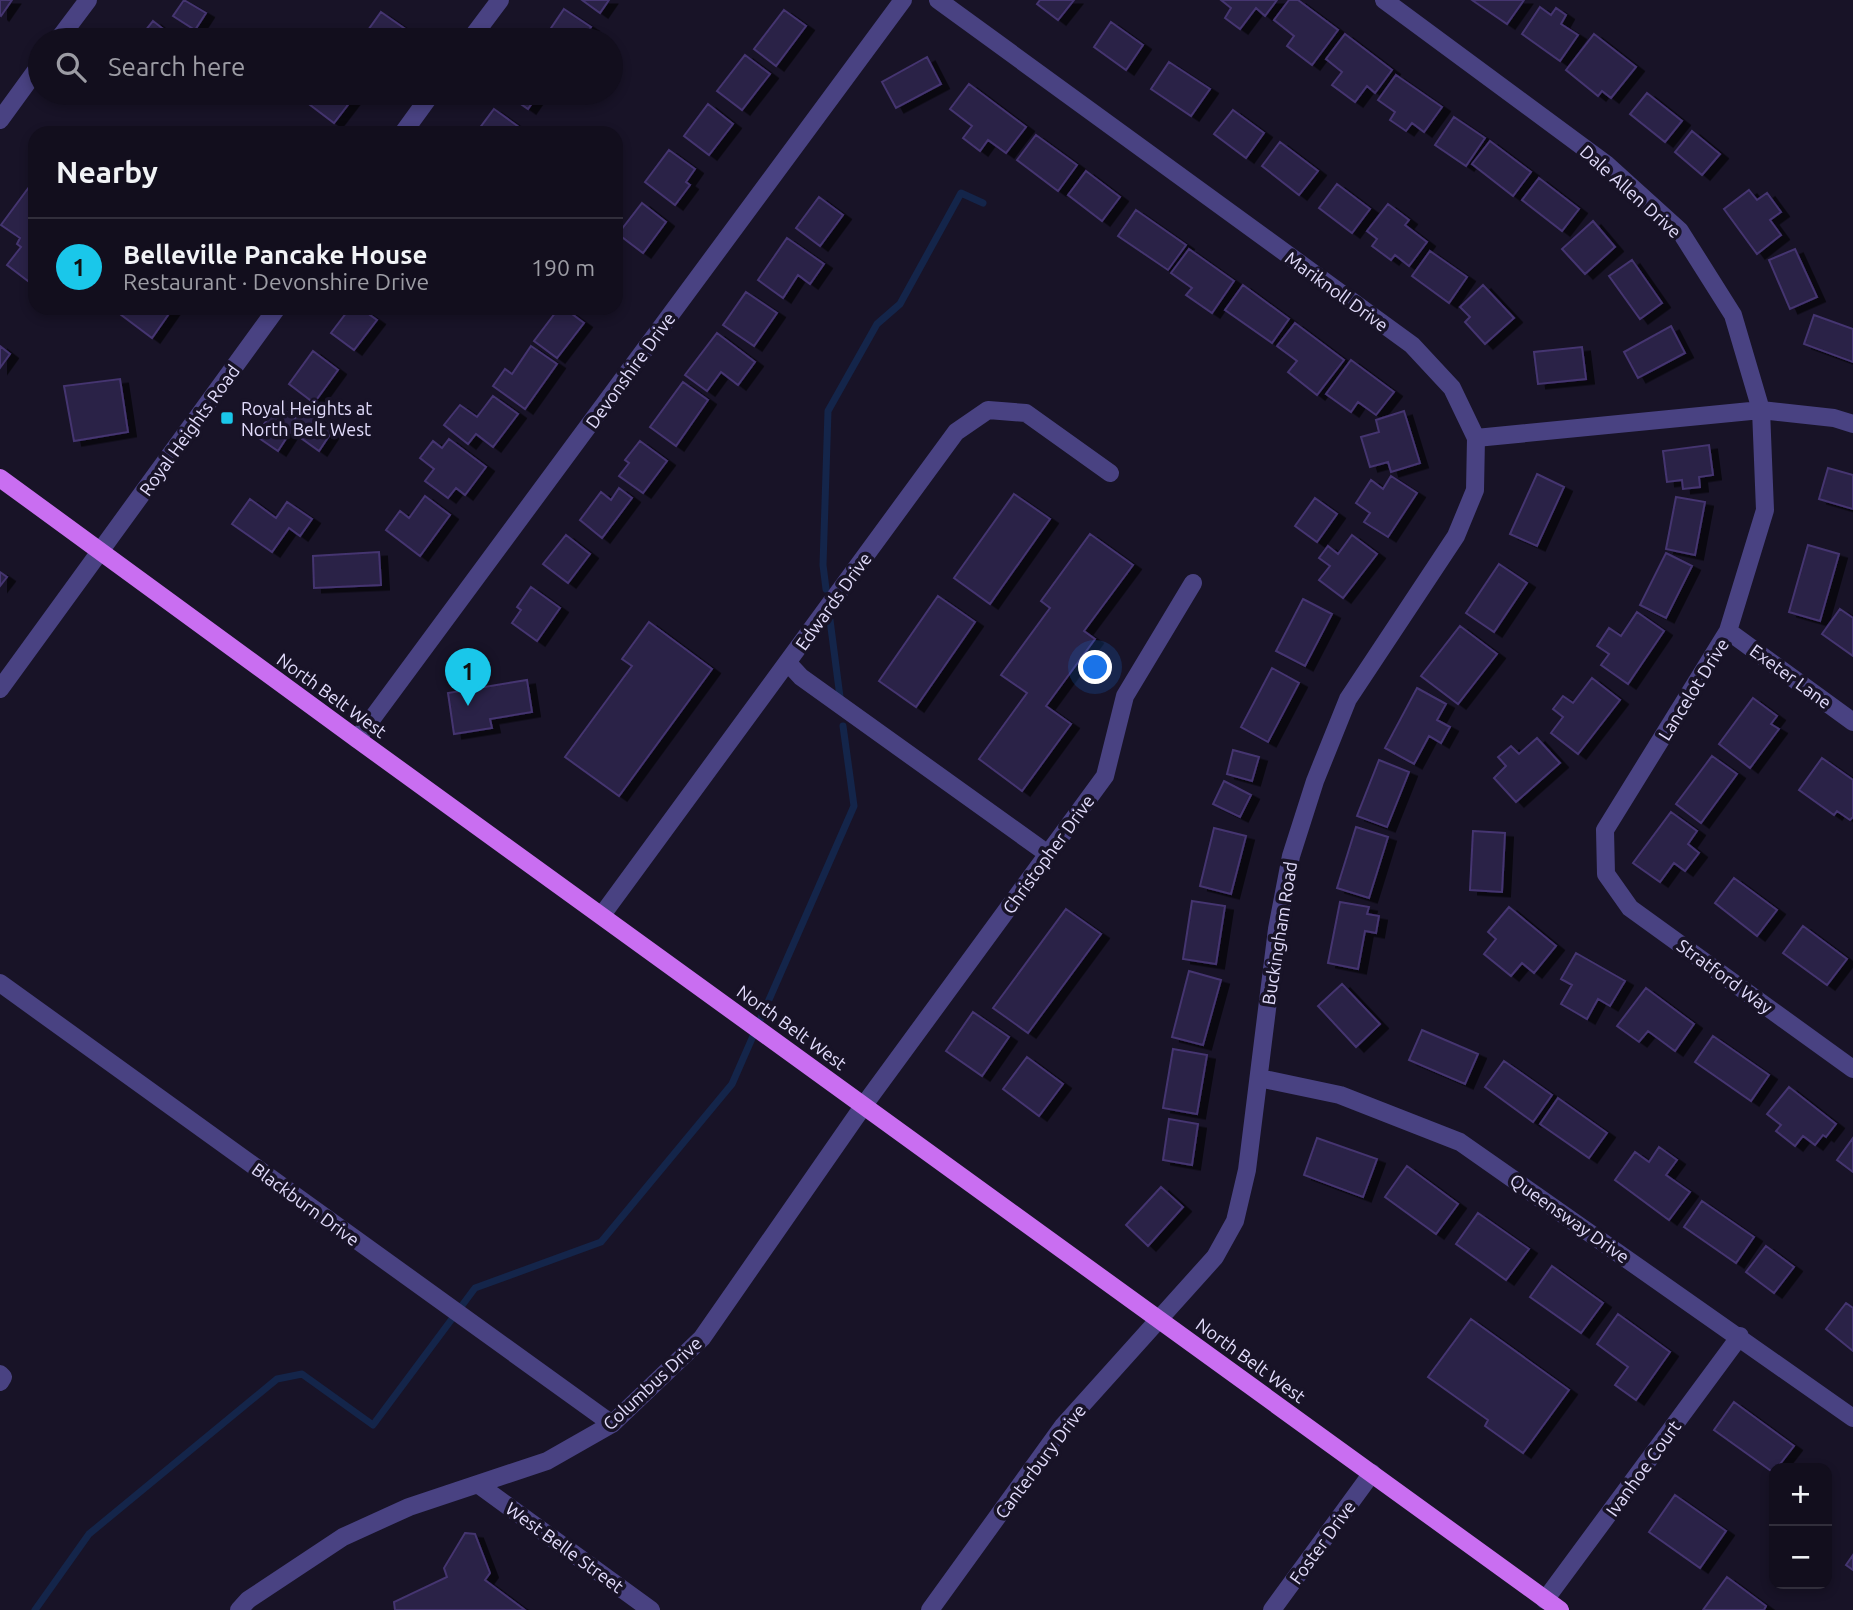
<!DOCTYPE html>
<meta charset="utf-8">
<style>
body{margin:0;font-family:Ubuntu,sans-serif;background:#1b1726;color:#f1f3f6}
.controls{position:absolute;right:21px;bottom:21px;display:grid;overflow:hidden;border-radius:14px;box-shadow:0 4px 10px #0003}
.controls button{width:63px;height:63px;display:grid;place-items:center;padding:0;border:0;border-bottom:2px solid #312e3b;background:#120e1d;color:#f1f3f6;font:35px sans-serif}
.you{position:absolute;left:1096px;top:668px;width:24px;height:24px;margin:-18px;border:5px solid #fff;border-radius:50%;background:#1a73e8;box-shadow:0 0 0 10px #1a73e833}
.badge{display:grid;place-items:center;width:46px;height:46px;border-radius:50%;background:#1ac7ea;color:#111;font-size:23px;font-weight:700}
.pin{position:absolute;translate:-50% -58px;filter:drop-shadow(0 2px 4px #0008)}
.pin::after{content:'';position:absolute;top:37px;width:24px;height:21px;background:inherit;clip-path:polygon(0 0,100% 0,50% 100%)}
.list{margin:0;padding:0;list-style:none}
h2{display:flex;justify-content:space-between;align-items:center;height:91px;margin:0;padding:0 28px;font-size:30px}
h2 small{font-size:23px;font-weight:400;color:#9c9ca4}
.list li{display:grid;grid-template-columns:46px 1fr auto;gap:21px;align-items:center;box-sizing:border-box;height:98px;padding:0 28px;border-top:2px solid #312e3b}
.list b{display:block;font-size:26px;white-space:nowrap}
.list p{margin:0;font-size:23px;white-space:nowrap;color:#9c9ca4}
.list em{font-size:23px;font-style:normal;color:#9c9ca4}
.icon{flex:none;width:38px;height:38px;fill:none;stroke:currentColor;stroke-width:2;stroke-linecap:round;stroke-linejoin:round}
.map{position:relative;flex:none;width:1853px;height:1610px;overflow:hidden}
.search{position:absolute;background:#120e1d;box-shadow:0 4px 10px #0003;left:28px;top:28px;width:595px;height:77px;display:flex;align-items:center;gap:18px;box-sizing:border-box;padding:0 24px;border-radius:38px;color:#9c9ca4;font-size:26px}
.panel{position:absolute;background:#120e1d;box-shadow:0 4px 10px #0003;left:28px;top:126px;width:595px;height:189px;border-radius:21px}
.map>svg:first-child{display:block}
</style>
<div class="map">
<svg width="1853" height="1610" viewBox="0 0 1853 1610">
<defs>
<filter id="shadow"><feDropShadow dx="8" dy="4.5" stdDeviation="0" flood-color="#0009"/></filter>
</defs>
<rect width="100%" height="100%" fill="#181327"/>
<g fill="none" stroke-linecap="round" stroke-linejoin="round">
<path stroke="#14254a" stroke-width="7" d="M 826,589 L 823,565 L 828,411 L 877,324 L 900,304 L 961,193 L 983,203
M 830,620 L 840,697
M 35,1610 L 89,1534 L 277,1379 L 302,1374 L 373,1425 L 475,1288 L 601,1242 L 732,1084 L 854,806 L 843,726"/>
</g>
<path fill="#2b2047" stroke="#443570" stroke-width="2" filter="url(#shadow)" d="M 0,0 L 12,0 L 1,16 L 0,15 Z
M 184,0 L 206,13 L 195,30 L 173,16 Z
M 582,0 L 609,0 L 600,13 Z
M 1040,0 L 1074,0 L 1058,20 L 1037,4 Z
M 1221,0 L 1277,0 L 1265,16 L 1256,8 L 1240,29 L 1225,18 L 1231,8 Z
M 1289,0 L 1298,0 L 1338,30 L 1312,65 L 1287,46 L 1294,36 L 1274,20 Z
M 1472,0 L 1524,0 L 1507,24 Z
M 1540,7 L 1551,15 L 1556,8 L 1566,15 L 1561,24 L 1578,35 L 1560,61 L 1522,34 Z
M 564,9 L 591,27 L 582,40 L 550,40 L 545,37 Z
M 784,10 L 806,26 L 776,66 L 754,49 Z
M 381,12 L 411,33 L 405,40 L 361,40 Z
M 153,21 L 176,39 L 175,40 L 138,40 Z
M 1111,22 L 1143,45 L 1126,70 L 1094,47 Z
M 127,33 L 136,40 L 121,40 Z
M 1345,34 L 1392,70 L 1375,93 L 1367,86 L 1355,102 L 1332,85 L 1342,72 L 1326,59 Z
M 1594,34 L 1636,67 L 1611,98 L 1602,91 L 1598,96 L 1566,70 Z
M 745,55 L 770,74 L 742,110 L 717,91 Z
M 927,57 L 941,84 L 896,108 L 882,82 Z
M 1169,62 L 1210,89 L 1191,116 L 1151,89 Z
M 1396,75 L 1442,107 L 1424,132 L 1412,123 L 1406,131 L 1390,120 L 1395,112 L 1378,100 Z
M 969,84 L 1026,127 L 1006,153 L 988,140 L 980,151 L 963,138 L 972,126 L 950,109 Z
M 305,93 L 357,93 L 334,123 L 301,98 Z
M 505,93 L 539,93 L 528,109 Z
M 1647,93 L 1682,121 L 1665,142 L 1630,114 Z
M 708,104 L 733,124 L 709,155 L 684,136 Z
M 494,109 L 523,130 L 521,133 L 476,133 Z
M 1233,110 L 1264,133 L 1246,158 L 1214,134 Z
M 1454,117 L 1485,138 L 1466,166 L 1435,145 Z
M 1692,131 L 1720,154 L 1702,175 L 1675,152 Z
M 1036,135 L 1077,165 L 1058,191 L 1017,160 Z
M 1490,141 L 1531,172 L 1513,196 L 1472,164 Z
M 1280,142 L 1318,171 L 1299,195 L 1262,166 Z
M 669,150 L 695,169 L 686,182 L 690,185 L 675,205 L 645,182 Z
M 1086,171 L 1120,197 L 1102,221 L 1068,195 Z
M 1539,178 L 1579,209 L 1562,231 L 1522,200 Z
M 35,179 L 35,280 L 32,284 L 7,265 L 21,247 L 17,244 L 20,238 L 1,225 Z
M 1337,184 L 1370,209 L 1352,233 L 1319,208 Z
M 1749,190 L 1757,200 L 1767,193 L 1781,212 L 1770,220 L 1781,235 L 1757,254 L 1724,209 Z
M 819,197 L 843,215 L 820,246 L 796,228 Z
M 642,203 L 666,222 L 643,253 L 618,234 Z
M 1388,204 L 1409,220 L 1405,225 L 1427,242 L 1409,266 L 1395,255 L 1391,260 L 1372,246 L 1377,239 L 1367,231 Z
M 1136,210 L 1186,245 L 1168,270 L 1118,236 Z
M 1593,221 L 1615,247 L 1585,274 L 1562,249 Z
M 787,238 L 824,264 L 810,284 L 798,275 L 783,298 L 758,280 Z
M 1189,249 L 1234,281 L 1212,313 L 1186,295 L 1192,288 L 1171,273 Z
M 1795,249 L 1817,297 L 1790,309 L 1769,260 Z
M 1430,251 L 1467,277 L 1449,303 L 1412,276 Z
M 1632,260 L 1662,303 L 1640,319 L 1609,276 Z
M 1243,285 L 1289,319 L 1272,343 L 1225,310 Z
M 1483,285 L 1514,318 L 1485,344 L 1465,322 L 1470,317 L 1460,307 Z
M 746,292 L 777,313 L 754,346 L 723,325 Z
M 112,308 L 173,308 L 152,338 Z
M 350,308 L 360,308 L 377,320 L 354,350 L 331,333 Z
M 559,308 L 564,308 L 584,323 L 557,358 L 534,341 Z
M 1814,315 L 1853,329 L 1853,362 L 1804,344 Z
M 1295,323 L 1344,360 L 1317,395 L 1288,372 L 1297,361 L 1277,346 Z
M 1671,326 L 1685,353 L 1638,378 L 1624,352 Z
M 717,333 L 755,362 L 738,385 L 721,372 L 707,391 L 685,375 Z
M 0,346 L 10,354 L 0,368 Z
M 531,346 L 557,364 L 525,409 L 493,386 L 505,369 L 512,374 Z
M 1582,347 L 1586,379 L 1538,384 L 1534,352 Z
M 313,351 L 338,370 L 314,403 L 289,384 Z
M 1351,360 L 1394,392 L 1376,415 L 1358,402 L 1351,412 L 1326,394 Z
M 120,379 L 128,432 L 74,441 L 64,386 Z
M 683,382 L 708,400 L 676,446 L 650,427 Z
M 493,396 L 518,414 L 493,447 L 476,434 L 468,444 L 444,425 L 460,405 L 477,417 Z
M 277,405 L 295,418 L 302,408 L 333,430 L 319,451 L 291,431 L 278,451 L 256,436 Z
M 1404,411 L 1420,463 L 1391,472 L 1388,462 L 1370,467 L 1361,437 L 1379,432 L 1376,420 Z
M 449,439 L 486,467 L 465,495 L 456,488 L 448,498 L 425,481 L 434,469 L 420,458 L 433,441 L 442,448 Z
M 640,441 L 667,461 L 643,493 L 619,476 L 629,463 L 625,460 Z
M 1709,445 L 1713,475 L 1699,477 L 1700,487 L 1683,489 L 1682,480 L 1667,482 L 1663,451 Z
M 1828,468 L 1853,475 L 1853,509 L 1819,499 Z
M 1537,474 L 1564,487 L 1537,546 L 1510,534 Z
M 1391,476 L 1417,493 L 1388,537 L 1364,522 L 1370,513 L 1356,503 L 1371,480 L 1383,489 Z
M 619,488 L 632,498 L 602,538 L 580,520 L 601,492 L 611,500 Z
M 1014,494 L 1050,519 L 990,604 L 954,578 Z
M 425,496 L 450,515 L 420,556 L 386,530 L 400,511 L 409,518 Z
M 1676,497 L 1705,502 L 1695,555 L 1666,549 Z
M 1315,498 L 1337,514 L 1317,542 L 1295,526 Z
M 250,499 L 276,518 L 287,502 L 312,519 L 300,536 L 289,528 L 272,552 L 232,524 Z
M 1090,534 L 1133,565 L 1084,631 L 1095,639 L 1046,706 L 1071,724 L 1022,791 L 979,759 L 1027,693 L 1001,675 L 1050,608 L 1041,601 Z
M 566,535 L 590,554 L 568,583 L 543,564 Z
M 1352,535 L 1377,554 L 1343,598 L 1319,580 L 1330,566 L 1319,558 L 1328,546 L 1338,554 Z
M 1808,545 L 1839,554 L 1820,621 L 1789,612 Z
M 379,552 L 381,585 L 314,588 L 313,556 Z
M 1666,553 L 1692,566 L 1666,618 L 1640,605 Z
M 1499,564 L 1527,583 L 1494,632 L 1466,613 Z
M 0,572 L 7,577 L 0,586 Z
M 531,587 L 560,608 L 537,641 L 512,623 L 521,610 L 517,607 Z
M 938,596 L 975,622 L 916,707 L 879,681 Z
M 1303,599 L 1332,614 L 1305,666 L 1276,651 Z
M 1840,609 L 1853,618 L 1853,656 L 1822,634 Z
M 1637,612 L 1664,631 L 1628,684 L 1601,665 L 1609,654 L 1597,646 L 1609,628 L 1621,636 Z
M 649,622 L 712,669 L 619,796 L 565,757 L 632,666 L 622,659 Z
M 1460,626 L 1497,654 L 1458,704 L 1421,676 Z
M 1272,668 L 1299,683 L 1268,742 L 1241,727 Z
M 1592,678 L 1620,700 L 1578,754 L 1551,733 L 1563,717 L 1553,709 L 1563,696 L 1573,703 Z
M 527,680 L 532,712 L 490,719 L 492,728 L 454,734 L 448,693 Z
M 1417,688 L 1446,704 L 1437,720 L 1450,727 L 1441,743 L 1429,736 L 1414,764 L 1385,748 Z
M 1753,698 L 1777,716 L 1771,724 L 1779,729 L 1750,768 L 1719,744 Z
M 1537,738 L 1560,763 L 1516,802 L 1494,778 L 1506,766 L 1498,757 L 1511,746 L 1519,754 Z
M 1233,750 L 1259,757 L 1252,781 L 1227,774 Z
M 1712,756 L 1737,774 L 1701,823 L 1676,804 Z
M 1822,758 L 1853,780 L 1853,817 L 1850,820 L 1837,811 L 1834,815 L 1799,790 Z
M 1379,760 L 1409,772 L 1387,827 L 1357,816 Z
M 1224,781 L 1251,795 L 1240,817 L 1213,804 Z
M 1671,812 L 1697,831 L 1688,844 L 1699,853 L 1685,871 L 1674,863 L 1660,882 L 1633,863 Z
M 1356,827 L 1388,837 L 1369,898 L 1337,888 Z
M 1214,828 L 1246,836 L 1231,894 L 1200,886 Z
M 1473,831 L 1505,833 L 1502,892 L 1470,890 Z
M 1734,878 L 1777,910 L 1757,936 L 1715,903 Z
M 1192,901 L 1225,906 L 1216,964 L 1183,959 Z
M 1340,902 L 1369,907 L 1367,914 L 1379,916 L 1376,933 L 1365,931 L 1358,969 L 1328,963 Z
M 1509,907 L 1556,946 L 1534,973 L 1522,963 L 1511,976 L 1484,954 L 1496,939 L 1488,932 Z
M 1066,909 L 1101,934 L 1028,1033 L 993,1008 Z
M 1803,926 L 1847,959 L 1827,985 L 1783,953 Z
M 1576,953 L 1625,981 L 1610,1006 L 1598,999 L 1587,1019 L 1561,1004 L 1572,985 L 1561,979 Z
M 1189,971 L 1221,980 L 1203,1045 L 1172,1037 Z
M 1342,984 L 1380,1024 L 1356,1047 L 1318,1006 Z
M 1646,988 L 1694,1024 L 1675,1051 L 1648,1031 L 1639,1042 L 1617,1026 Z
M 973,1012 L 1009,1037 L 982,1076 L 946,1051 Z
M 1422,1030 L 1478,1054 L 1465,1084 L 1409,1060 Z
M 1713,1036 L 1769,1075 L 1751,1101 L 1695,1062 Z
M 1173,1049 L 1207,1055 L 1197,1114 L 1163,1108 Z
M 1027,1057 L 1063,1084 L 1039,1116 L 1003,1089 Z
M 1504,1061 L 1552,1095 L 1533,1122 L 1485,1087 Z
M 1789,1087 L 1836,1124 L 1826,1137 L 1823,1135 L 1815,1145 L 1803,1136 L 1795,1146 L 1776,1131 L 1781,1125 L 1767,1114 Z
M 1558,1098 L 1607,1133 L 1589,1158 L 1540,1124 Z
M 1169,1119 L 1198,1124 L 1192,1165 L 1163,1160 Z
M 1317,1138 L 1377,1159 L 1363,1197 L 1304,1175 Z
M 1853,1138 L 1853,1172 L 1837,1160 Z
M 1659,1147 L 1677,1160 L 1666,1175 L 1690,1192 L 1669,1220 L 1615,1180 L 1635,1152 L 1649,1162 Z
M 1407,1166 L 1458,1204 L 1436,1234 L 1385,1197 Z
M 1161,1187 L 1183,1207 L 1148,1246 L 1126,1225 Z
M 1702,1201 L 1754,1237 L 1736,1263 L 1684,1227 Z
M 1478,1213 L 1529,1249 L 1506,1280 L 1456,1244 Z
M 1766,1246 L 1794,1267 L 1774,1293 L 1746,1272 Z
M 1552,1266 L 1603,1303 L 1581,1333 L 1530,1297 Z
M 1846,1303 L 1853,1308 L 1853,1351 L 1826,1329 Z
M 1618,1314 L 1670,1352 L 1636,1400 L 1615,1385 L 1628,1367 L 1597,1344 Z
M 1471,1319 L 1569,1390 L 1523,1453 L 1485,1426 L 1488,1420 L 1428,1377 Z
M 1734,1402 L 1794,1446 L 1777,1468 L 1774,1468 L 1774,1473 L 1714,1430 Z
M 1675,1495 L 1726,1531 L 1700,1568 L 1649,1532 Z
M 465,1533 L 475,1534 L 490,1573 L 485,1580 L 525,1610 L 395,1610 L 394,1602 L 447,1577 L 444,1568 Z
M 1853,1555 L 1853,1570 L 1846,1565 Z
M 1727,1577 L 1766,1606 L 1764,1610 L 1703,1610 Z"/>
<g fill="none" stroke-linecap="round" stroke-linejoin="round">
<path stroke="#494282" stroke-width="18" d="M 938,0 L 1412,345 L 1452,388 L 1476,438 L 1761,410 L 1765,510 L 1728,631 L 1605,830 L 1606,874 L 1630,908 L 1853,1069
M 1384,0 L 1606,164 L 1680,231 L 1733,315 L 1761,410 L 1834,418 L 1853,424
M 58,40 L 88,0
M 470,40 L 500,0
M 0,120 L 40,65
M 403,133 L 432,93
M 1728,631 L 1853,722
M 788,663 L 801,677 L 1048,854
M 0,689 L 277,308
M 357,739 L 903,0
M 602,915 L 956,432 L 988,410 L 1026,413 L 1110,473
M 0,983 L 612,1424
M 1259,1078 L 1340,1095 L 1460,1142 L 1853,1418
M 0,1374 L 3,1377 L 0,1382
M 479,1485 L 651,1610
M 1545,1600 L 1740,1336
M 239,1610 L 248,1600 L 343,1537 L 409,1507 L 547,1461 L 612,1424 L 702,1338 L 864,1105 L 1105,776 L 1125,696 L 1193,583
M 930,1610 L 1063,1426 L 1215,1257 L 1235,1221 L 1247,1170 L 1277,929 L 1291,856 L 1315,781 L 1348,699 L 1456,536 L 1475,490 L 1476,438
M 1272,1610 L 1372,1473"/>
<path stroke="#c96ef1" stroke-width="18" d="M 0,478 L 357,739 L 1560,1610"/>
</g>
<rect fill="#1ac7ea" stroke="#181327" stroke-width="2.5" x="220" y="411" width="14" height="14" rx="3.5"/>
<g text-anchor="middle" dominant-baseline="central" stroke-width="7" stroke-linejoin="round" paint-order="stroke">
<g font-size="18" fill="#e2dcfc" stroke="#181327">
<text transform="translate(1631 191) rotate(42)">Dale Allen Drive</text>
<text transform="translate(1337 291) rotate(36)">Mariknoll Drive</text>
<text transform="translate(630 370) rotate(-54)">Devonshire Drive</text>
<text transform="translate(189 430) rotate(-54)">Royal Heights Road</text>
<text transform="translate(833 601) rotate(-54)">Edwards Drive</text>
<text transform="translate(1791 676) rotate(36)">Exeter Lane</text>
<text transform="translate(1693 689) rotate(-58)">Lancelot Drive</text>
<text transform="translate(332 695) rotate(36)">North Belt West</text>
<text transform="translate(1048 854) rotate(-54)">Christopher Drive</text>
<text transform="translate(1279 933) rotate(-81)">Buckingham Road</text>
<text transform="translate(1725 976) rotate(36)">Stratford Way</text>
<text transform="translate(792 1027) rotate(36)">North Belt West</text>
<text transform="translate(306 1204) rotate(36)">Blackburn Drive</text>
<text transform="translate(1570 1218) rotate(35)">Queensway Drive</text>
<text transform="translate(1251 1360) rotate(36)">North Belt West</text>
<text transform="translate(652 1383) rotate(-43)">Columbus Drive</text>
<text transform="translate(1040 1461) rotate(-53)">Canterbury Drive</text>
<text transform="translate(1643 1468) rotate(-54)">Ivanhoe Court</text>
<text transform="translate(1322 1542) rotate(-54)">Foster Drive</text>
<text transform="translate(565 1547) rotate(36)">West Belle Street</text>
</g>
<g font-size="18" fill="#e2dcfc" stroke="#181327" text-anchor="start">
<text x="241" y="408">Royal Heights at<tspan x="241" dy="21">North Belt West</tspan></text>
</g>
</g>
</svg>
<div class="controls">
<button>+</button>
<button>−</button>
</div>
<div class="you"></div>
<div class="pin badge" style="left:468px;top:706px">1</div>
<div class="search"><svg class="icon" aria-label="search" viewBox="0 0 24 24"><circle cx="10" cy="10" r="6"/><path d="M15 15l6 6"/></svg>Search here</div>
<section class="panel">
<h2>Nearby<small></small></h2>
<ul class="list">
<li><span class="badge">1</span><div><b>Belleville Pancake House</b><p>Restaurant · Devonshire Drive</p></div><em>190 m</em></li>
</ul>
</section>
</div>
